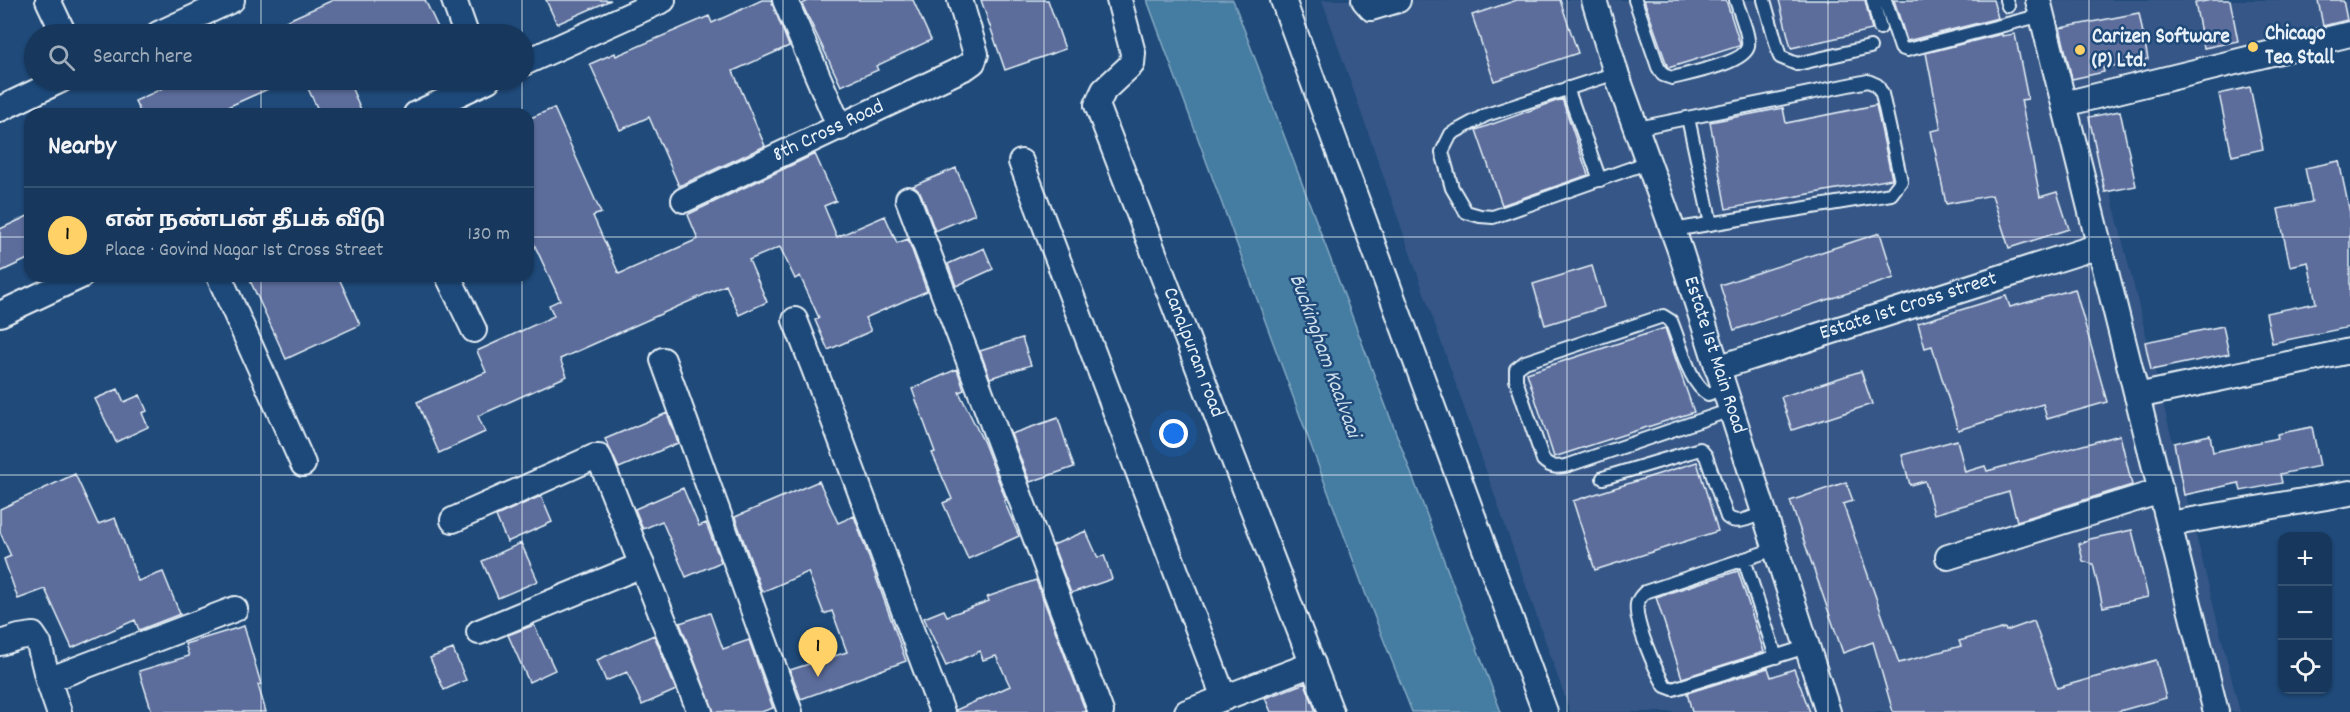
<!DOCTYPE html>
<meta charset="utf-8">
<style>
body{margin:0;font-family:Dekko,"Noto Sans Tamil",sans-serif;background:#203f62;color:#f1f3f6}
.controls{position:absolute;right:18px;bottom:18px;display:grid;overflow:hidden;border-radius:12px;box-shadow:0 2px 4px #0004}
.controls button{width:54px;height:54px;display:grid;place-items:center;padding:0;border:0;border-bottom:2px solid #365272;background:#17385c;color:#f1f3f6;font:30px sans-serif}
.you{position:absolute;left:1174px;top:434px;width:21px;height:21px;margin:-15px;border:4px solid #fff;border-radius:50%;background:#1a73e8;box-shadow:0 0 0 9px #1a73e833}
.badge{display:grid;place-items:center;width:39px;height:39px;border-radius:50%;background:#ffd166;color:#111;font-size:20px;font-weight:700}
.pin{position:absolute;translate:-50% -50px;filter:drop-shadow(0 2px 3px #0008)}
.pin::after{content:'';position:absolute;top:32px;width:21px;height:18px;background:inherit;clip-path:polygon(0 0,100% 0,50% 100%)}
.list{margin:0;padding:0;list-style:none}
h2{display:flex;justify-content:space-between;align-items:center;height:78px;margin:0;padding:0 24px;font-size:26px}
h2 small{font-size:20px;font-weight:400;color:#9eacbb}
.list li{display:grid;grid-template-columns:39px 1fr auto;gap:18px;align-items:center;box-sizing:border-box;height:96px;padding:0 24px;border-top:2px solid #365272}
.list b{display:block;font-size:22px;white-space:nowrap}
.list p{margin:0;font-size:20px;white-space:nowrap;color:#9eacbb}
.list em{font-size:20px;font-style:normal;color:#9eacbb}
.icon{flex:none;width:33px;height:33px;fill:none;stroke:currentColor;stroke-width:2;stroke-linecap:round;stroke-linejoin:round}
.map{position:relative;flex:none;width:2350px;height:712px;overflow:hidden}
.search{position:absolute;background:#17385c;box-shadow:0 2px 4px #0004;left:24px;top:24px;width:510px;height:66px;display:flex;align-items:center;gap:15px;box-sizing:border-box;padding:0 21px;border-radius:33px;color:#9eacbb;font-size:22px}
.panel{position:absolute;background:#17385c;box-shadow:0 2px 4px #0004;left:24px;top:108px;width:510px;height:174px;border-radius:18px}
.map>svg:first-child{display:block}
</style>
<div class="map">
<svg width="2350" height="712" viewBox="0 0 2350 712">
<rect width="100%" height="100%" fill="#1f4a7a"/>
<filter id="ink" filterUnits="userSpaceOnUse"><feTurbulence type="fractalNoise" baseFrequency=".0167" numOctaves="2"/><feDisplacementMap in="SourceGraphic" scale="12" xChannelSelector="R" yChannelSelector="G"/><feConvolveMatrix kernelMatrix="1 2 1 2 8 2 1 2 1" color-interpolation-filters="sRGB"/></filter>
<g filter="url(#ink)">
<path fill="#355786" d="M 1322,0 L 2350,0 L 2350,43 L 2087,98 L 2240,712 L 1570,712 Z"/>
<path fill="#447ba1" stroke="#86aac4" stroke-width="1.5" d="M 1147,0 L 1233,0 L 1501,712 L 1412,712 L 1366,595 Z"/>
<path fill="#5b6d9c" stroke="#e8f1f8" stroke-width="1.5" d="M 333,0 L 425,0 L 441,34 L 257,34 Z
M 546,0 L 611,0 L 557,24 Z
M 762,0 L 771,0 L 789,46 L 733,71 L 765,146 L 679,186 L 649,117 L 620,130 L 590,64 L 615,53 L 616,56 L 709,16 L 712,23 Z
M 810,0 L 913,0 L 931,40 L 876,66 L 878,70 L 841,86 L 802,4 Z
M 981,0 L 1048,0 L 1065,49 L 1005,70 Z
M 1517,0 L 1560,0 L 1578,53 L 1494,81 L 1472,15 Z
M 1644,0 L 1726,0 L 1740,44 L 1739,46 L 1668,68 Z
M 1779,0 L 1865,0 L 1872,30 L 1791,48 Z
M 1894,0 L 1993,0 L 1998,18 L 1907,41 Z
M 2212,0 L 2230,0 L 2238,41 L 2204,48 L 2195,3 Z
M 2318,0 L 2343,0 L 2347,20 L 2323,26 Z
M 2139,13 L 2148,59 L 2103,68 L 2104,72 L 2072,79 L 2060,28 Z
M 2002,34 L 2002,36 L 2015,34 L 2028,99 L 2021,100 L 2040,197 L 2057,192 L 2069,229 L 2009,248 L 1992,195 L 1946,204 L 1931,131 L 1941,129 L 1926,53 Z
M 167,80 L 288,80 L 212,114 L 141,114 L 135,101 L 170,85 Z
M 304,80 L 348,80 L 363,114 L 320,114 Z
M 2250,87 L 2263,149 L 2232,156 L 2219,94 Z
M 1562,99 L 1588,175 L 1502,205 L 1476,130 Z
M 1876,105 L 1892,179 L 1726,209 L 1710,122 L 1783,108 L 1786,123 Z
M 554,108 L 601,213 L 593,216 L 619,274 L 698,239 L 688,215 L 691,213 L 815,154 L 836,201 L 824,206 L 837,237 L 885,216 L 897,243 L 908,239 L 927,291 L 865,318 L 871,331 L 828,350 L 815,320 L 819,318 L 800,276 L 795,279 L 780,247 L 749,260 L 767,302 L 739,315 L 726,285 L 560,359 L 567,376 L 478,416 L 485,432 L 439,453 L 417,402 L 486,372 L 477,351 L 554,316 L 549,305 L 560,300 L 528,231 L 528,119 Z
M 2120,111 L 2136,186 L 2105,192 L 2089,117 Z
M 2339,161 L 2350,213 L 2350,327 L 2272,343 L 2266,313 L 2316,303 L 2308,262 L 2290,266 L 2278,209 L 2312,202 L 2305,168 Z
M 956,168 L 975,214 L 935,231 L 921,194 L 913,186 Z
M 30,215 L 30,258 L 0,272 L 0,229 Z
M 1880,233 L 1894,278 L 1734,330 L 1720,285 Z
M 984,248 L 993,269 L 956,286 L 948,264 Z
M 1592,266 L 1604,307 L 1545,325 L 1533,284 Z
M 248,276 L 338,276 L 360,325 L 286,359 Z
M 2075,289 L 2107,402 L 2047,419 L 2043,404 L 1958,430 L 1932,346 L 1925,348 L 1918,323 L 2006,296 L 2010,307 Z
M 2223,326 L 2229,354 L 2151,370 L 2145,342 Z
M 1665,328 L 1694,412 L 1554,457 L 1527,373 Z
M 1022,338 L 1031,365 L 990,378 L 980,351 Z
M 957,369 L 964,390 L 959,392 L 984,443 L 1006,500 L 1004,501 L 1019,536 L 968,559 L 943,503 L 952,499 L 932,453 L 935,452 L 912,389 Z
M 1861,371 L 1872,404 L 1792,430 L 1781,397 Z
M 118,389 L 124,402 L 140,395 L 147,411 L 142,413 L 148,427 L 116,442 L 95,399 Z
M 667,413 L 678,443 L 619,468 L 605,439 Z
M 1058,418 L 1074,467 L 1030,482 L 1011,434 Z
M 2312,427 L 2320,466 L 2280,474 L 2282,483 L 2241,491 L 2239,483 L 2184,495 L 2174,443 L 2210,435 L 2213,452 L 2278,438 L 2277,434 Z
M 2120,435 L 2132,485 L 2017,521 L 2009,492 L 1934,514 L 1925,481 L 1910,485 L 1902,455 L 1957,440 L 1965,472 L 1985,466 L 1987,471 Z
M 1697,462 L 1718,531 L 1595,570 L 1573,501 Z
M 75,474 L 98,524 L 115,518 L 138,581 L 163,572 L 180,614 L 139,630 L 135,620 L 72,648 L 45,589 L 18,599 L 4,559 L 11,556 L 0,532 L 0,509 Z
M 819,481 L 838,523 L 854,516 L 906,661 L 801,699 L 790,670 L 847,652 L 832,611 L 824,614 L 808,572 L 762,592 L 735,517 Z
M 1846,482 L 1853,501 L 1843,504 L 1899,663 L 1961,646 L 1959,641 L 2005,628 L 2006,631 L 2034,621 L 2057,688 L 2156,660 L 2166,698 L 2116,712 L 1893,712 L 1873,642 L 1843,653 L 1790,501 Z
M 683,488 L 699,526 L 706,523 L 721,562 L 686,577 L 662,521 L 643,529 L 635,509 Z
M 541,496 L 552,522 L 507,542 L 496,516 Z
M 2132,530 L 2148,597 L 2103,607 L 2093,564 L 2083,561 L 2079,544 L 2090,539 Z
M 1086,531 L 1098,558 L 1104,555 L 1112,579 L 1071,593 L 1053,545 Z
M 521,543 L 538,581 L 498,598 L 482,561 Z
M 1738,571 L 1764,652 L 1682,678 L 1656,597 Z
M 1036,580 L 1086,712 L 956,712 L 956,710 L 1010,686 L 996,656 L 983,660 L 980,651 L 946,666 L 924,618 L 944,610 L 947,616 L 989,601 L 987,597 Z
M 710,613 L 723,649 L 749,640 L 773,708 L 761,712 L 714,712 L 680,623 Z
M 534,625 L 555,670 L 529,682 L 508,635 Z
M 244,626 L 261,684 L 258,685 L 266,712 L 152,712 L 139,671 L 189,656 L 185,644 Z
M 654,635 L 676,690 L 642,705 L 627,672 L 606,681 L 597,660 Z
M 453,649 L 466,680 L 444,690 L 430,658 Z
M 1768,668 L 1771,677 L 1794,669 L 1810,712 L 1692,712 L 1687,693 Z
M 1305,683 L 1316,712 L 1271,712 L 1265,698 Z"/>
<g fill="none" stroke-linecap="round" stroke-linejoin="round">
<defs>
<path id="service" d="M 1635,0 L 1658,67 L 1663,75 L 1672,78 C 1687,74 1746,63 1748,46 C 1750,36 1739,11 1736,0
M 1764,0 L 1780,57 L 1797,64 L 1870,47
M 1873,0 L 1880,28
M 1885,0 L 1901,48 L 1907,50 L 2042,15
M 2006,0 L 2008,6
M 1616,73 L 1486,115 L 1451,134 L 1442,152 L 1452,188 L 1466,212 L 1480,216 L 1493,217 L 1649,162
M 1567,88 L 1600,180
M 1688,118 L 1711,224
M 1638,128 L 1868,81 L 1877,85 L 1882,94 L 1901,181 L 1891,194 L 1673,230
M 1724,388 L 1708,394 C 1689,384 1680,341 1671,321 L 1663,316 L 1525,362 L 1516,369 L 1516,380 L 1543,460 C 1551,468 1558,468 1569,465 L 1731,410
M 1603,478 L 1700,449 L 1706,456 L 1727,517 C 1738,526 1751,517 1763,513
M 1775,549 L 1645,592 C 1641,596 1638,599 1637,604 C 1634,622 1655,669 1665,686 L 1673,689 L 1806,647
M 1744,559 L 1776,657"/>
<g id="minor">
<path d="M 48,0 L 64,34"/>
<path d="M 454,0 L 466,34"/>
<path d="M 785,0 L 840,128"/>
<path id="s1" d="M 1119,0 L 1133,53 L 1132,64 L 1104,90 L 1097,105 L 1331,712"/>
<path d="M 1283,0 L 1545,712"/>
<path d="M 1364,0 L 1371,8 L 1398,0"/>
<path id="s2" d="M 1594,0 L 1616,73 L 1680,250 L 1828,712"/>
<path d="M 2038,0 L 2216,712"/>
<path d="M 158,34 L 232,0"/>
<path d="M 524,63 L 663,0"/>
<path d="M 2064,104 L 2350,34"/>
<path d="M 0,109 L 61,80"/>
<path d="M 416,114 L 488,80"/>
<path d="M 1021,162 L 1224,698"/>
<path d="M 908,199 L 1101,712"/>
<path id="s3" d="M 684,200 L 966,67 L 973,62 L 976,54 L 960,0"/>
<path d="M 219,276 L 303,464"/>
<path d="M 448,276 L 474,330"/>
<path d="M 0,314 L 81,276"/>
<path d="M 795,320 C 847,450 892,582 942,712"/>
<path d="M 663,360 L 790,712"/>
<path id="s4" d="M 1717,368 L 2099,246"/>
<path d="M 2137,396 L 2350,351"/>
<path d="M 453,520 L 594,457 L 599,457 L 700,712"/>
<path d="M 2169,524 L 2350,493"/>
<path d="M 1948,557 L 2161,491"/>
<path d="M 479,632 L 642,565"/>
<path d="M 0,643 L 19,637 L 33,635 L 39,644 L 48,680"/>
<path d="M 59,712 L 48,680 L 235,609"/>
<path d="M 1187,712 L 1313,664"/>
</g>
</defs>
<use href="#service" stroke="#e8f1f8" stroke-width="16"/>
<use href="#minor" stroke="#e8f1f8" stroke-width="28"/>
<use href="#service" stroke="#1f4a7a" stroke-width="12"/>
<use href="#minor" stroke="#1f4a7a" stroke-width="24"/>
</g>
</g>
<path fill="none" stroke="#e8f1f8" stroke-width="1.5" stroke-opacity="0.55" d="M 261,0 L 261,34M 522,0 L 522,34M 783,0 L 783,712M 1044,0 L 1044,712M 1306,0 L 1306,712M 1567,0 L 1567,712M 1828,0 L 1828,712M 2089,0 L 2089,712M 261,80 L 261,114M 522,80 L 522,114M 0,237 L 30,237M 528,237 L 2350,237M 261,276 L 261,712M 522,276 L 522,712M 0,475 L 2350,475"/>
<g fill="#ffd166" stroke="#1f4a7a" stroke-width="2">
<circle cx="2253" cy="47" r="6"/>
<circle cx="2080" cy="50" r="6"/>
</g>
<g text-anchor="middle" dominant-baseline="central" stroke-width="5" stroke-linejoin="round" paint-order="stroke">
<g font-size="21" font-weight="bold" fill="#e8f1f8" stroke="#1f4a7a" text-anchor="start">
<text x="2265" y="35">Chicago<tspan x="2265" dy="24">Tea Stall</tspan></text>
<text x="2092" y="38">Carizen Software<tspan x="2092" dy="24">(P) Ltd.</tspan></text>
</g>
<g font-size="21" fill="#e8f1f8" stroke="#1f4a7a">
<text stroke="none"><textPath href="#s3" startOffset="160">8th Cross Road</textPath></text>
<text stroke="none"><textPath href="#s4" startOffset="201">Estate 1st Cross street</textPath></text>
<text stroke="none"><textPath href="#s1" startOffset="386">Canalpuram road</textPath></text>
<text stroke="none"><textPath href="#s2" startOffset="375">Estate 1st Main Road</textPath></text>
</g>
<g font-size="22" font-style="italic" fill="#cfdfeb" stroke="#1f4a7a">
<text transform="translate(1324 356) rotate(70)">Buckingham Kaalvaai</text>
</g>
</g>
</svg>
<div class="controls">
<button>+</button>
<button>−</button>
<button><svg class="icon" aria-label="locate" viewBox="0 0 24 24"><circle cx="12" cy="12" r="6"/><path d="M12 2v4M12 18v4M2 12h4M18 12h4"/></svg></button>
</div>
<div class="you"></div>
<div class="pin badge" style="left:818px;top:677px">1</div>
<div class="search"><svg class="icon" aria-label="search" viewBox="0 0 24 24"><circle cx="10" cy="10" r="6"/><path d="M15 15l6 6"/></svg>Search here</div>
<section class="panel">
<h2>Nearby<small></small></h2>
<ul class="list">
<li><span class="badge">1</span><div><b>என் நண்பன் தீபக் வீடு</b><p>Place · Govind Nagar 1st Cross Street</p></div><em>130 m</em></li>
</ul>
</section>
</div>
